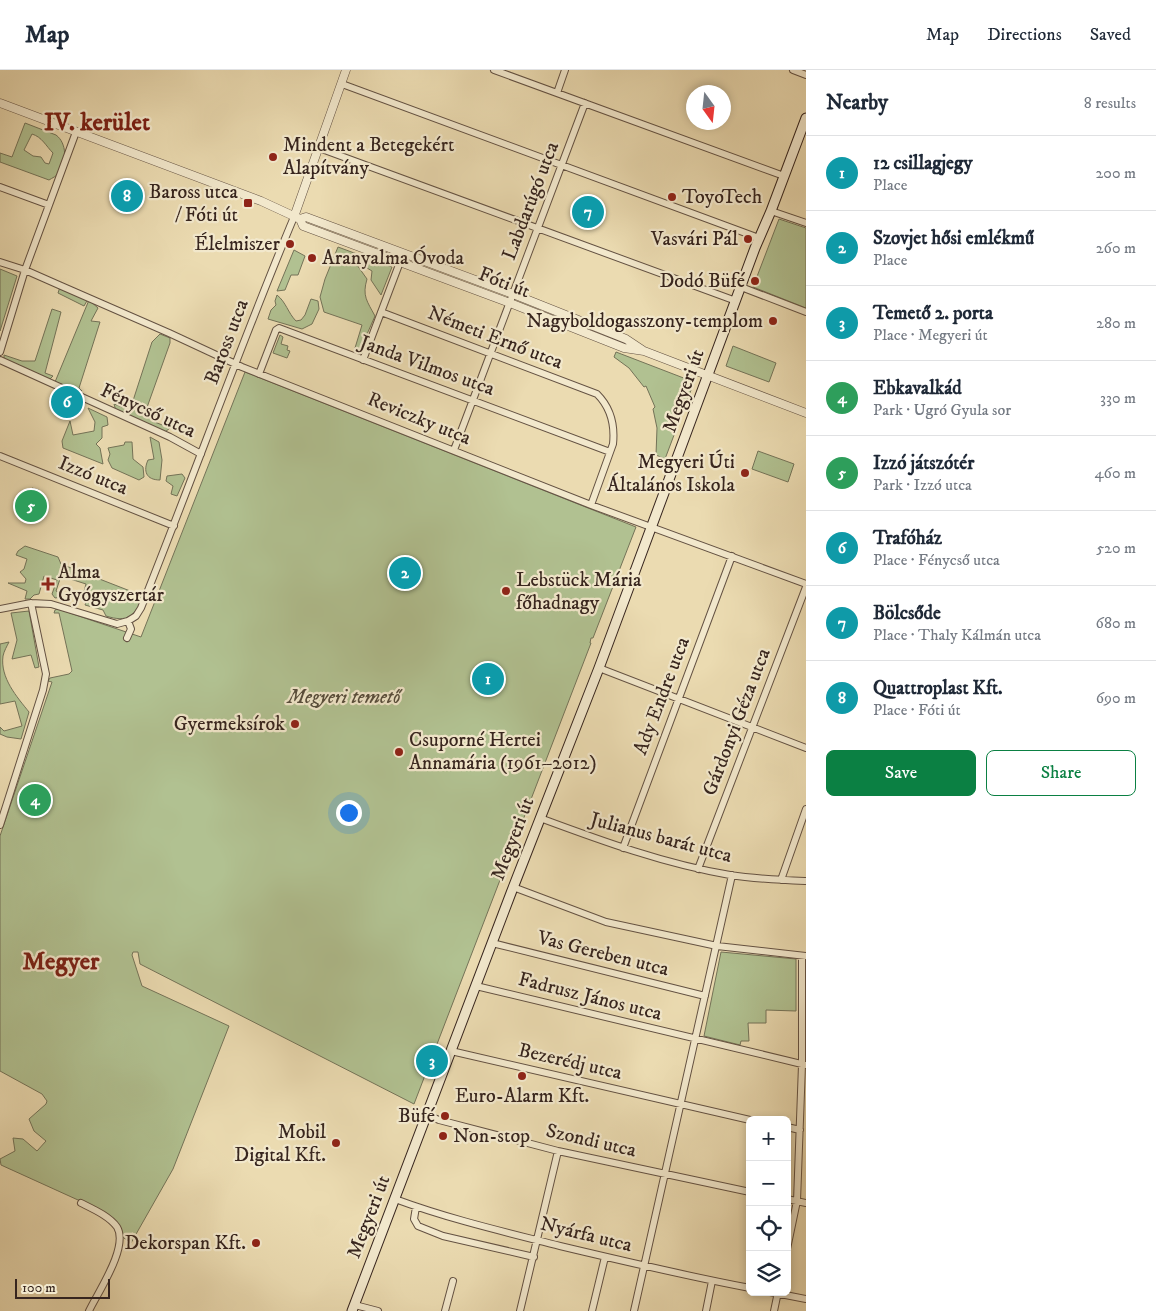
<!DOCTYPE html>
<meta charset="utf-8">
<style>
body{margin:0;font-family:"IM FELL DW Pica",serif;background:#f6f6f7;color:#1f2937}
.controls{position:absolute;right:15px;bottom:15px;display:grid;overflow:hidden;border-radius:8px;box-shadow:0 2px 8px #0003}
.controls button{width:45px;height:45px;display:grid;place-items:center;padding:0;border:0;border-bottom:1px solid #e0e1e3;background:#fff;color:#1f2937;font:25px sans-serif}
.compass{position:absolute;left:686px;top:15px;width:45px;height:45px;border-radius:50%;background:#fff;box-shadow:0 2px 8px #0003;rotate:165deg}
.scale{position:absolute;left:15px;bottom:12px;width:95px;box-sizing:border-box;padding-left:5px;border:2px solid #37251e;border-top:0;font-size:14px;line-height:18px;white-space:nowrap;color:#37251e;-webkit-text-stroke:4px #f2e8cc;paint-order:stroke}
.you{position:absolute;left:348px;top:742px;width:18px;height:18px;margin:-12px;border:4px solid #fff;border-radius:50%;background:#1a73e8;box-shadow:0 0 0 8px #1a73e833}
.badge{display:grid;place-items:center;width:32px;height:32px;border-radius:50%;background:#0b8043;color:#fff;font-size:16px;font-weight:700}
.pin{position:absolute;translate:-50% -50%;border:2px solid #fff;box-shadow:0 1px 5px #0006}
.list{margin:0;padding:0;list-style:none}
h2{display:flex;justify-content:space-between;align-items:center;height:65px;margin:0;padding:0 20px;font-size:21px}
h2 small{font-size:16px;font-weight:400;color:#747a83}
.list li{display:grid;grid-template-columns:32px 1fr auto;gap:15px;align-items:center;box-sizing:border-box;height:75px;padding:0 20px;border-top:1px solid #e0e1e3}
.list b{display:block;font-size:19px;white-space:nowrap}
.list p{margin:0;font-size:16px;white-space:nowrap;color:#747a83}
.list em{font-size:16px;font-style:normal;color:#747a83}
.actions{display:flex;gap:10px;padding:15px 20px}
.actions a{flex:1;padding:11px 0;border:1px solid #0b8043;border-radius:8px;text-align:center;font-size:18px;color:#0b8043}
.actions .main{background:#0b8043;color:#fff}
.icon{flex:none;width:28px;height:28px;fill:none;stroke:currentColor;stroke-width:2;stroke-linecap:round;stroke-linejoin:round}
.map{position:relative;flex:none;width:806px;height:1241px;overflow:hidden}
header{display:flex;align-items:center;gap:30px;box-sizing:border-box;height:70px;padding:0 25px;background:#fff;border-bottom:1px solid #e0e1e3}
header strong{font-size:24px}
nav{display:flex;gap:28px;margin-inline-start:auto;font-size:18px}
main{display:flex}
aside{flex:1;background:#fff}
.map>svg:first-child{display:block}
</style>
<header>
<strong>Map</strong>
<nav><a>Map</a><a>Directions</a><a>Saved</a></nav>
</header>
<main>
<div class="map">
<svg width="806" height="1241" viewBox="0 0 806 1241">
<rect width="100%" height="100%" fill="#ebdbb1"/>
<filter id="stains"><feTurbulence type="fractalNoise" baseFrequency=".004" numOctaves="4"/><feColorMatrix values="0 0 0 0 .2 0 0 0 0 .09 0 0 0 0 .02 0 0 0 .5 -.17"/></filter>
<radialGradient id="worn" r=".72"><stop offset=".6" stop-color="#630" stop-opacity="0"/><stop offset="1" stop-color="#630" stop-opacity=".3"/></radialGradient>
<path fill="#b1c191" stroke="#747358" fill-rule="evenodd" d="M 25,53 L 56,65 C 67,73 67,92 59,103 C 57,106 52,108 49,110 L 0,92 L 0,83 L 12,87 ZM 32,64 C 42,67 46,76 53,83 L 49,94 L 45,93 L 41,87 L 33,86 L 24,80 Z
M 779,149 L 806,158 L 806,238 L 753,217 Z
M 338,177 L 392,197 L 381,225 L 371,210 L 372,201 L 357,192 L 357,195 L 367,209 C 362,226 367,231 375,246 L 360,280 L 355,278 L 362,255 L 324,242 L 320,227 L 325,209 Z
M 294,180 L 305,186 L 298,205 L 291,205 L 285,220 L 277,221 Z
M 0,199 L 17,206 L 0,261 Z
M 60,217 L 88,229 L 84,236 L 58,223 Z
M 277,225 C 286,232 288,243 296,251 L 301,250 L 305,245 L 311,229 L 318,231 L 319,239 L 312,254 L 302,259 L 268,249 L 271,240 L 276,235 L 275,231 Z
M 89,230 L 98,238 L 91,251 L 100,252 L 79,318 L 82,321 L 55,312 Z
M 52,239 L 61,242 L 45,303 L 53,306 L 49,310 L 4,291 L 4,285 L 22,291 L 35,291 Z
M 160,264 L 170,268 L 170,273 L 145,343 L 152,346 L 152,351 L 170,358 L 165,362 L 116,341 L 114,334 L 130,340 L 152,272 Z
M 280,265 L 283,267 L 281,274 L 288,276 L 287,280 L 290,281 L 287,288 L 273,283 Z
M 733,276 L 776,293 L 769,312 L 726,296 Z
M 616,282 L 694,312 L 665,389 L 656,385 L 657,358 L 653,339 L 655,337 L 646,316 L 644,317 L 629,298 L 614,287 Z
M 245,302 L 636,457 L 593,568 L 591,568 L 590,573 L 591,573 L 414,1034 L 140,894 L 138,882 L 133,882 L 132,885 L 142,916 L 229,956 L 173,1099 L 131,1173 L 124,1168 C 120,1153 113,1148 100,1140 L 1,1095 L 0,1089 L 15,1081 L 13,1068 L 23,1069 L 37,1081 L 46,1071 L 34,1061 L 29,1049 L 46,1034 L 47,1031 L 42,1024 L 0,1001 L 0,766 L 52,612 L 48,611 L 50,608 L 69,604 L 72,601 L 59,543 L 54,543 L 55,540 L 58,539 L 141,567 Z
M 88,338 L 107,347 L 108,355 L 102,357 L 102,368 L 96,374 L 100,378 L 103,394 L 63,378 L 62,371 L 70,351 L 73,365 L 94,361 L 95,352 Z
M 150,367 L 159,372 L 162,390 L 160,410 C 146,410 143,401 148,390 L 154,389 Z
M 125,372 L 132,372 L 133,389 L 143,397 L 144,407 L 139,410 L 112,398 L 108,390 L 110,384 L 108,378 L 124,375 Z
M 758,381 L 794,394 L 788,412 L 752,399 Z
M 182,404 L 185,408 L 177,426 L 171,424 L 173,416 L 166,411 L 167,406 Z
M 32,418 L 39,420 L 37,424 L 39,428 L 30,453 L 22,450 Z
M 25,476 L 58,487 L 61,494 L 143,526 C 135,546 128,553 106,546 L 103,540 L 85,535 L 88,527 L 83,525 L 86,514 L 61,506 L 56,521 L 62,524 L 62,527 L 55,528 L 52,524 L 57,510 L 44,506 L 39,524 L 34,525 L 30,529 L 25,529 L 27,521 L 8,513 L 25,513 L 26,509 L 20,502 L 24,499 L 27,489 L 16,485 L 18,481 Z
M 29,541 L 39,597 L 35,598 L 31,585 L 12,589 L 17,570 L 11,543 Z
M 9,572 C 7,576 4,581 3,586 C 0,608 17,627 29,642 L 21,669 L 7,667 L 0,664 L 0,657 L 4,661 L 22,656 L 15,631 L 0,634 L 0,574 Z
M 721,882 L 796,889 L 796,941 L 766,940 L 766,953 L 748,953 L 749,971 L 741,971 L 740,975 L 704,966 Z"/>
<g fill="none" stroke-linecap="round" stroke-linejoin="round">
<defs>
<path id="minor" d="M 494,0 L 784,106
M 793,0 L 806,5
M 342,14 L 759,168
M 557,23 L 565,0
M 319,78 L 736,231
M 0,117 L 49,135
M 771,141 L 806,153
M 0,192 L 25,200 L 59,215 L 169,263 L 242,297 L 591,435 L 806,514
M 741,217 L 806,242
M 381,242 L 597,324 C 611,338 615,355 613,374 L 591,435
M 0,282 L 25,200 L 76,62
M 0,290 L 170,367 L 201,384
M 363,290 L 400,192
M 259,304 L 276,260 L 279,258 L 610,382
M 454,380 L 585,33
M 0,386 L 174,456
M 0,539 L 31,533 L 51,534 L 117,554 L 128,551 L 136,546 L 141,538 C 193,408 240,276 294,147
M 127,568 L 131,559 L 128,551
M 599,598 L 806,678
M 540,748 C 602,771 665,794 730,805 C 755,809 781,810 806,811
M 0,755 L 43,620 L 46,604 L 31,533
M 623,778 L 732,486
M 698,799 L 806,517
M 781,810 L 806,739
M 513,817 L 606,852 L 717,876 L 806,886
M 492,873 L 705,926
M 476,916 L 806,995
M 451,981 L 750,1050
M 427,1045 L 439,1050 L 558,1081 L 750,1122
M 787,1057 L 800,1060
M 395,1129 C 449,1149 505,1162 560,1176 C 623,1191 686,1206 750,1218
M 787,1129 L 806,1133
M 81,1133 C 93,1139 109,1146 117,1157 C 129,1177 98,1222 89,1241
M 416,1137 L 414,1149 L 418,1156 L 443,1166 L 534,1187
M 787,1179 L 797,1131 L 802,995 L 802,886
M 770,1222 L 806,1229
M 355,1235 L 378,1241
M 445,1241 L 453,1211
M 520,1241 L 558,1081
M 592,1241 L 605,1187
M 634,1241 L 732,805
M 706,1241 L 712,1211
M 774,1241 L 778,1222"/>
<path id="tertiary" d="M 0,33 L 261,131 L 300,149 L 303,156 L 510,233 L 624,278 L 644,281
M 294,147 L 346,0
M 300,149 L 306,147 L 513,224 L 626,269 L 644,281 L 806,343"/>
<path id="secondary" d="M 352,1241 L 511,823 L 599,598 L 755,178 L 771,141 L 806,48"/>
</defs>
<use href="#minor" stroke="#645243" stroke-width="8"/>
<use href="#tertiary" stroke="#645243" stroke-width="9"/>
<use href="#secondary" stroke="#37251e" stroke-width="11"/>
<use href="#minor" stroke="#f2e8cc" stroke-width="6"/>
<use href="#tertiary" stroke="#f2e8cc" stroke-width="8"/>
<use href="#secondary" stroke="#f2e8cc" stroke-width="9"/>
</g>
<g fill="#8f2418" stroke="#f2e8cc" stroke-width="2">
<circle cx="273" cy="87" r="5"/>
<circle cx="672" cy="127" r="5"/>
<rect x="243" y="128" width="10" height="10" rx="2.5"/>
<circle cx="748" cy="169" r="5"/>
<circle cx="290" cy="174" r="5"/>
<circle cx="312" cy="188" r="5"/>
<circle cx="755" cy="211" r="5"/>
<circle cx="773" cy="251" r="5"/>
<circle cx="745" cy="403" r="5"/>
<path d="M45.5 506.5h5v5h5v5h-5v5h-5v-5h-5v-5h5z"/>
<circle cx="506" cy="521" r="5"/>
<circle cx="295" cy="654" r="5"/>
<circle cx="399" cy="682" r="5"/>
<circle cx="522" cy="1006" r="5"/>
<circle cx="445" cy="1046" r="5"/>
<circle cx="443" cy="1066" r="5"/>
<circle cx="336" cy="1073" r="5"/>
<circle cx="256" cy="1173" r="5"/>
</g>
<g text-anchor="middle" dominant-baseline="central" stroke-width="4.5" stroke-linejoin="round" paint-order="stroke">
<g font-size="20" fill="#37251e" stroke="#f2e8cc" text-anchor="end">
<text x="283" y="75" text-anchor="start">Mindent a Betegekért<tspan x="283" dy="23">Alapítvány</tspan></text>
<text x="238" y="122">Baross utca<tspan x="238" dy="23">/ Fóti út</tspan></text>
<text x="682" y="127" text-anchor="start">ToyoTech</text>
<text x="738" y="169">Vasvári Pál</text>
<text x="280" y="174">Élelmiszer</text>
<text x="322" y="188" text-anchor="start">Aranyalma Óvoda</text>
<text x="745" y="211">Dodó Büfé</text>
<text x="763" y="251">Nagyboldogasszony-templom</text>
<text x="735" y="392">Megyeri Úti<tspan x="735" dy="23">Általános Iskola</tspan></text>
<text x="58" y="502" text-anchor="start">Alma<tspan x="58" dy="23">Gyógyszertár</tspan></text>
<text x="516" y="510" text-anchor="start">Lebstück Mária<tspan x="516" dy="23">főhadnagy</tspan></text>
<text x="285" y="654">Gyermeksírok</text>
<text x="409" y="670" text-anchor="start">Csuporné Hertei<tspan x="409" dy="23">Annamária (1961–2012)</tspan></text>
<text x="522" y="1026" text-anchor="middle">Euro-Alarm Kft.</text>
<text x="435" y="1046">Büfé</text>
<text x="326" y="1062">Mobil<tspan x="326" dy="23">Digital Kft.</tspan></text>
<text x="453" y="1066" text-anchor="start">Non-stop</text>
<text x="246" y="1173">Dekorspan Kft.</text>
</g>
<g font-size="20" fill="#37251e" stroke="#f2e8cc">
<text transform="translate(531 131) rotate(-69)">Labdarúgó utca</text>
<text transform="translate(504 213) rotate(21)">Fóti út</text>
<text transform="translate(495 268) rotate(21)">Németi Ernő utca</text>
<text transform="translate(227 272) rotate(-69)">Baross utca</text>
<text transform="translate(427 296) rotate(20)">Janda Vilmos utca</text>
<text transform="translate(684 321) rotate(-70)">Megyeri út</text>
<text transform="translate(148 341) rotate(25)">Fénycső utca</text>
<text transform="translate(419 349) rotate(22)">Reviczky utca</text>
<text transform="translate(93 406) rotate(22)">Izzó utca</text>
<text transform="translate(662 626) rotate(-69)">Ady Endre utca</text>
<text transform="translate(737 652) rotate(-69)">Gárdonyi Géza utca</text>
<text transform="translate(661 768) rotate(15)">Julianus barát utca</text>
<text transform="translate(513 769) rotate(-69)">Megyeri út</text>
<text transform="translate(603 884) rotate(14)">Vas Gereben utca</text>
<text transform="translate(590 927) rotate(14)">Fadrusz János utca</text>
<text transform="translate(570 992) rotate(13)">Bezerédj utca</text>
<text transform="translate(591 1071) rotate(13)">Szondi utca</text>
<text transform="translate(369 1147) rotate(-69)">Megyeri út</text>
<text transform="translate(586 1165) rotate(14)">Nyárfa utca</text>
</g>
<g font-size="20" font-style="italic" fill="#564c3b" stroke="#f2e8cc">
<text x="344" y="627">Megyeri temető</text>
</g>
<g font-size="25" font-weight="bold" fill="#7a1f14" stroke="#f2e8cc">
<text x="97" y="52">IV. kerület</text>
<text x="61" y="891">Megyer</text>
</g>
</g>
<rect width="100%" height="100%" filter="url(#stains)"/>
<rect width="100%" height="100%" fill="url(#worn)"/>
</svg>
<div class="controls">
<button>+</button>
<button>−</button>
<button><svg class="icon" aria-label="locate" viewBox="0 0 24 24"><circle cx="12" cy="12" r="6"/><path d="M12 2v4M12 18v4M2 12h4M18 12h4"/></svg></button>
<button><svg class="icon" aria-label="layers" viewBox="0 0 24 24"><path d="M12 4l9 5-9 5-9-5zM3 14l9 5 9-5"/></svg></button>
</div>
<svg class="compass" viewBox="-18 -18 36 36"><path d="M0-13l5 13h-10z" fill="#e53935"/><path d="M0 13l5-13h-10z" fill="#747a83"/></svg>
<div class="scale">100 m</div>
<div class="you"></div>
<div class="pin badge" style="left:488px;top:609px;background:#0f9aa8">1</div>
<div class="pin badge" style="left:405px;top:503px;background:#0f9aa8">2</div>
<div class="pin badge" style="left:432px;top:991px;background:#0f9aa8">3</div>
<div class="pin badge" style="left:35px;top:730px;background:#2e9e5b">4</div>
<div class="pin badge" style="left:31px;top:436px;background:#2e9e5b">5</div>
<div class="pin badge" style="left:67px;top:332px;background:#0f9aa8">6</div>
<div class="pin badge" style="left:588px;top:142px;background:#0f9aa8">7</div>
<div class="pin badge" style="left:127px;top:126px;background:#0f9aa8">8</div>
</div>
<aside>
<h2>Nearby<small>8 results</small></h2>
<ul class="list">
<li><span class="badge" style="background:#0f9aa8">1</span><div><b>12 csillagjegy</b><p>Place</p></div><em>200 m</em></li>
<li><span class="badge" style="background:#0f9aa8">2</span><div><b>Szovjet hősi emlékmű</b><p>Place</p></div><em>260 m</em></li>
<li><span class="badge" style="background:#0f9aa8">3</span><div><b>Temető 2. porta</b><p>Place · Megyeri út</p></div><em>280 m</em></li>
<li><span class="badge" style="background:#2e9e5b">4</span><div><b>Ebkavalkád</b><p>Park · Ugró Gyula sor</p></div><em>330 m</em></li>
<li><span class="badge" style="background:#2e9e5b">5</span><div><b>Izzó játszótér</b><p>Park · Izzó utca</p></div><em>460 m</em></li>
<li><span class="badge" style="background:#0f9aa8">6</span><div><b>Trafóház</b><p>Place · Fénycső utca</p></div><em>520 m</em></li>
<li><span class="badge" style="background:#0f9aa8">7</span><div><b>Bölcsőde</b><p>Place · Thaly Kálmán utca</p></div><em>680 m</em></li>
<li><span class="badge" style="background:#0f9aa8">8</span><div><b>Quattroplast Kft.</b><p>Place · Fóti út</p></div><em>690 m</em></li>
</ul>
<div class="actions"><a class="main">Save</a><a>Share</a></div>
</aside>
</main>
